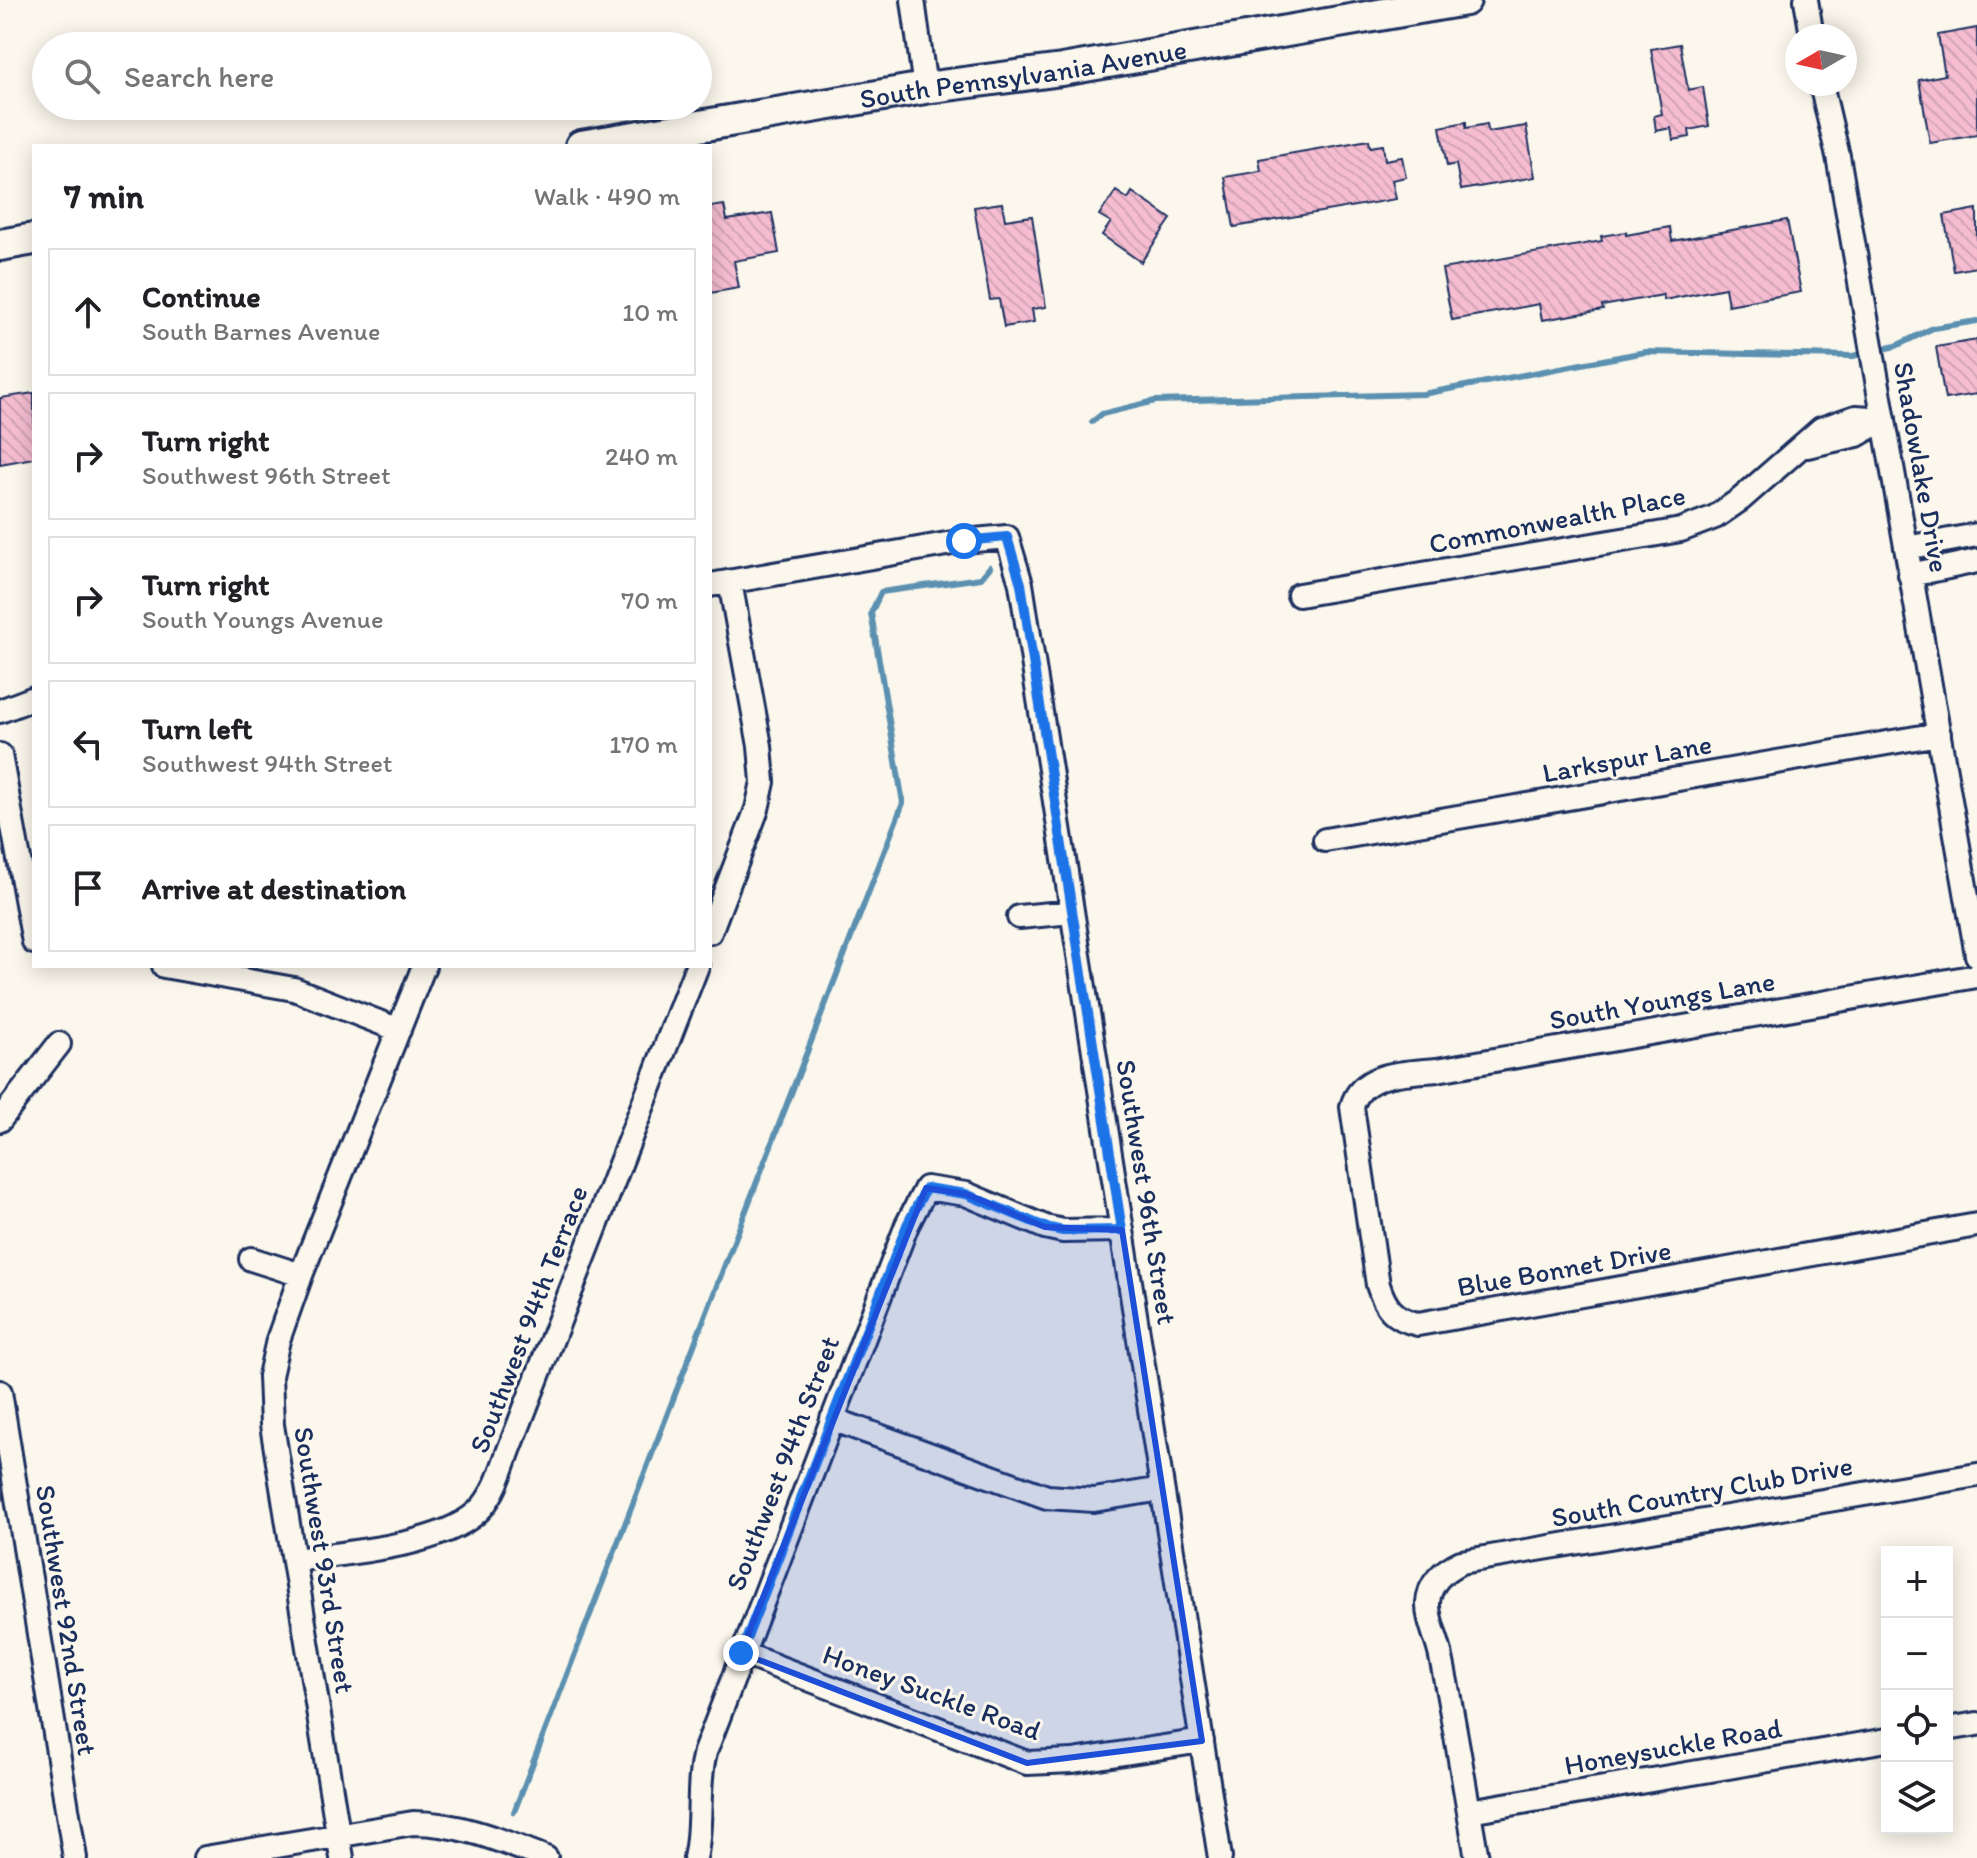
<!DOCTYPE html>
<meta charset="utf-8">
<style>
body{margin:0;font-family:Itim,sans-serif;background:#f6f6f6;color:#202124}
.controls{position:absolute;right:24px;bottom:24px;display:grid;overflow:hidden;border-radius:0px;box-shadow:0 4px 20px #0003}
.controls button{width:72px;height:72px;display:grid;place-items:center;padding:0;border:0;border-bottom:2px solid #e0e0e0;background:#fff;color:#202124;font:40px sans-serif}
.compass{position:absolute;left:1785px;top:24px;width:72px;height:72px;border-radius:50%;background:#fff;box-shadow:0 4px 20px #0003;rotate:261deg}
.stop{position:absolute;width:24px;height:24px;margin:-18px;border:6px solid #1a73e8;border-radius:50%;background:#fff}
.stop.end{background:#1a73e8;border-color:#fff;box-shadow:0 2px 8px #0008}
.list{margin:0;padding:0;list-style:none}
h2{display:flex;justify-content:space-between;align-items:center;height:104px;margin:0;padding:0 32px;font-size:34px}
h2 small{font-size:26px;font-weight:400;color:#757577}
.list li{display:grid;grid-template-columns:52px 1fr auto;gap:24px;align-items:center;box-sizing:border-box;height:128px;margin:0 16px 16px;padding:0 16px;border:2px solid #e0e0e0;border-radius:0px}
.list b{display:block;font-size:30px;white-space:nowrap}
.list p{margin:0;font-size:26px;white-space:nowrap;color:#757577}
.list em{font-size:26px;font-style:normal;color:#757577}
.icon{flex:none;width:44px;height:44px;fill:none;stroke:currentColor;stroke-width:2;stroke-linecap:round;stroke-linejoin:round}
.map{position:relative;flex:none;width:1977px;height:1858px;overflow:hidden}
.search{position:absolute;background:#fff;box-shadow:0 4px 20px #0003;left:32px;top:32px;width:680px;height:88px;display:flex;align-items:center;gap:20px;box-sizing:border-box;padding:0 28px;border-radius:44px;color:#757577;font-size:30px}
.panel{position:absolute;background:#fff;box-shadow:0 4px 20px #0003;left:32px;top:144px;width:680px;height:824px;border-radius:0px}
.map>svg:first-child{display:block}
</style>
<div class="map">
<svg width="1977" height="1858" viewBox="0 0 1977 1858">
<defs>
<pattern id="building-back-hatch" width="6" height="6" patternUnits="userSpaceOnUse" patternTransform="scale(2)"><rect width="6" height="6" fill="#f6bdd1"/><path d="M-1 5l2 2M0 0l6 6M5-1l2 2" fill="none" stroke="#d2a3b6"/></pattern>
</defs>
<rect width="100%" height="100%" fill="#fbf7ec"/>
<filter id="ink" filterUnits="userSpaceOnUse"><feTurbulence type="fractalNoise" baseFrequency=".0125" numOctaves="2"/><feDisplacementMap in="SourceGraphic" scale="16" xChannelSelector="R" yChannelSelector="G"/><feConvolveMatrix kernelMatrix="1 2 1 2 8 2 1 2 1" color-interpolation-filters="sRGB"/></filter>
<g filter="url(#ink)">
<g fill="none" stroke-linecap="round" stroke-linejoin="round">
<path stroke="#5b90b0" stroke-width="6" d="M 1878,350 L 1896,346 L 1933,328 L 1977,321
M 1092,422 L 1102,414 L 1155,401 L 1423,394 L 1645,352 L 1853,356 L 1867,353
M 514,1812 L 903,803 L 871,613 L 881,592 L 981,578 L 990,567"/>
</g>
<path fill="url(#building-back-hatch)" stroke="#1b2f5e" stroke-width="2" d="M 1977,28 L 1977,135 L 1930,143 L 1919,80 L 1945,75 L 1938,35 Z
M 1680,44 L 1688,90 L 1703,87 L 1709,126 L 1689,130 L 1690,137 L 1673,140 L 1671,128 L 1656,131 L 1654,116 L 1662,114 L 1651,49 Z
M 1466,122 L 1466,128 L 1487,124 L 1488,132 L 1526,126 L 1535,177 L 1461,190 L 1456,164 L 1447,166 L 1440,127 Z
M 1369,140 L 1370,147 L 1383,145 L 1385,160 L 1402,157 L 1406,177 L 1392,180 L 1396,199 L 1234,227 L 1225,177 L 1261,171 L 1259,159 Z
M 1116,191 L 1128,199 L 1132,192 L 1171,219 L 1141,262 L 1102,235 L 1111,222 L 1099,215 Z
M 1002,203 L 1005,220 L 1032,216 L 1046,307 L 1032,309 L 1034,322 L 1004,327 L 999,299 L 990,300 L 974,207 Z
M 724,205 L 727,220 L 772,213 L 779,253 L 734,261 L 739,288 L 710,293 L 710,207 Z
M 1977,209 L 1977,267 L 1954,271 L 1944,215 Z
M 1787,220 L 1801,292 L 1728,305 L 1725,288 L 1664,300 L 1663,295 L 1602,306 L 1603,310 L 1542,320 L 1539,304 L 1452,320 L 1442,269 L 1602,241 L 1601,236 L 1626,232 L 1626,235 L 1670,227 L 1672,241 Z
M 1977,340 L 1977,394 L 1945,399 L 1936,347 Z
M 34,393 L 34,458 L 0,464 L 0,398 Z"/>
<g fill="none" stroke-linecap="round" stroke-linejoin="round">
<defs>
<path id="minor" d="M 913,0 L 925,88
M 1806,0 L 1812,36
M 1821,84 L 1838,156 L 1977,955
M 1807,446 L 1857,435 L 1884,419
M 1906,548 L 1977,535
M 1910,575 L 1977,561
M 710,585 L 964,541 L 1007,537 L 1021,584 L 1220,1858
M 1299,595 L 1681,530 L 1715,517 L 1741,499 L 1821,429 L 1856,417 L 1884,419
M 0,711 L 34,698
M 0,755 L 34,942
M 1325,840 L 1939,734
M 1019,917 L 1072,912
M 710,932 L 757,809 L 763,782 L 760,746 L 730,582
M 164,966 L 294,989 L 399,1030
M 1977,976 L 1437,1070 C 1407,1073 1361,1071 1352,1107 L 1378,1285 C 1385,1307 1394,1319 1418,1324 L 1977,1225
M 0,1120 L 59,1044
M 251,1259 L 301,1275
M 0,1392 L 75,1858
M 832,1419 L 1047,1497 L 1094,1500 L 1162,1489
M 295,1560 C 346,1552 449,1547 483,1506 C 496,1490 502,1469 509,1450 L 697,966
M 741,1653 L 1027,1763 L 1073,1761 L 1202,1741
M 1947,1729 L 1977,1724
M 1469,1811 L 1887,1740
M 205,1858 L 413,1823 C 460,1823 502,1841 546,1858
M 342,1858 L 272,1425 L 270,1376 L 278,1340 L 301,1275 L 424,966
M 695,1858 C 703,1823 696,1787 705,1752 L 907,1225 L 926,1188 L 966,1194 L 1045,1227 L 1063,1231 L 1122,1230
M 1477,1858 C 1465,1791 1455,1724 1441,1657 C 1438,1640 1427,1620 1428,1603 C 1429,1583 1444,1570 1461,1562 L 1977,1475"/>
<g id="secondary">
<path id="s1" d="M 581,146 L 925,88 L 1062,70 L 1465,0"/>
<path d="M 0,245 L 34,239"/>
</g>
</defs>
<use href="#minor" stroke="#1b2f5e" stroke-width="28"/>
<use href="#secondary" stroke="#1b2f5e" stroke-width="36"/>
<use href="#minor" stroke="#fbf7ec" stroke-width="22"/>
<use href="#secondary" stroke="#fbf7ec" stroke-width="30"/>
</g>
</g>
<g fill="none" stroke-linecap="round" stroke-linejoin="round" filter="url(#ink)">
<path stroke="#1a73e8" stroke-width="10" d="M 741,1653 L 907,1225 L 926,1188 L 966,1194 L 1045,1227 L 1063,1231 L 1122,1230 L 1021,584 L 1007,537 L 964,541"/>
</g>
<path fill="#1d4ed8" fill-opacity="0.2" stroke="#1d4ed8" stroke-width="6" stroke-linejoin="round" d="M 926,1188 L 966,1194 L 1045,1227 L 1122,1230 L 1202,1741 L 1027,1763 L 741,1653 Z"/>
<g text-anchor="middle" dominant-baseline="central" stroke-width="6" stroke-linejoin="round" paint-order="stroke">
<g font-size="28" fill="#1b2f5e" stroke="#fbf7ec">
<text stroke="none"><textPath href="#s1" startOffset="448">South Pennsylvania Avenue</textPath></text>
<text transform="translate(1922 467) rotate(80)">Shadowlake Drive</text>
<text transform="translate(1557 519) rotate(-11)">Commonwealth Place</text>
<text transform="translate(1627 758) rotate(-10)">Larkspur Lane</text>
<text transform="translate(1662 1000) rotate(-10)">South Youngs Lane</text>
<text transform="translate(1147 1192) rotate(81)">Southwest 96th Street</text>
<text transform="translate(1564 1268) rotate(-10)">Blue Bonnet Drive</text>
<text transform="translate(528 1319) rotate(-69)">Southwest 94th Terrace</text>
<text transform="translate(782 1463) rotate(-69)">Southwest 94th Street</text>
<text transform="translate(1702 1491) rotate(-10)">South Country Club Drive</text>
<text transform="translate(325 1560) rotate(81)">Southwest 93rd Street</text>
<text transform="translate(67 1620) rotate(81)">Southwest 92nd Street</text>
<text transform="translate(932 1692) rotate(20)">Honey Suckle Road</text>
<text transform="translate(1673 1746) rotate(-10)">Honeysuckle Road</text>
</g>
</g>
</svg>
<div class="controls">
<button>+</button>
<button>−</button>
<button><svg class="icon" aria-label="locate" viewBox="0 0 24 24"><circle cx="12" cy="12" r="6"/><path d="M12 2v4M12 18v4M2 12h4M18 12h4"/></svg></button>
<button><svg class="icon" aria-label="layers" viewBox="0 0 24 24"><path d="M12 4l9 5-9 5-9-5zM3 14l9 5 9-5"/></svg></button>
</div>
<svg class="compass" viewBox="-18 -18 36 36"><path d="M0-13l5 13h-10z" fill="#e53935"/><path d="M0 13l5-13h-10z" fill="#757577"/></svg>
<div class="stop" style="left:964px;top:541px"></div>
<div class="stop end" style="left:741px;top:1653px"></div>
<div class="search"><svg class="icon" aria-label="search" viewBox="0 0 24 24"><circle cx="10" cy="10" r="6"/><path d="M15 15l6 6"/></svg>Search here</div>
<section class="panel">
<h2>7 min<small>Walk · 490 m</small></h2>
<ul class="list">
<li><svg class="icon" aria-label="ahead" viewBox="0 0 24 24"><path d="M12 20V5M6 11l6-6 6 6"/></svg><div><b>Continue</b><p>South Barnes Avenue</p></div><em>10 m</em></li>
<li><svg class="icon" aria-label="right" viewBox="0 0 24 24"><path d="M7 20v-9h11M14 6l5 5-5 5"/></svg><div><b>Turn right</b><p>Southwest 96th Street</p></div><em>240 m</em></li>
<li><svg class="icon" aria-label="right" viewBox="0 0 24 24"><path d="M7 20v-9h11M14 6l5 5-5 5"/></svg><div><b>Turn right</b><p>South Youngs Avenue</p></div><em>70 m</em></li>
<li><svg class="icon" aria-label="left" viewBox="0 0 24 24"><path d="M17 20v-9H6M10 6l-5 5 5 5"/></svg><div><b>Turn left</b><p>Southwest 94th Street</p></div><em>170 m</em></li>
<li><svg class="icon" aria-label="arrive" viewBox="0 0 24 24"><path d="M6 21V4h12l-3 4 3 4H6"/></svg><div><b>Arrive at destination</b></div></li>
</ul>
</section>
</div>
